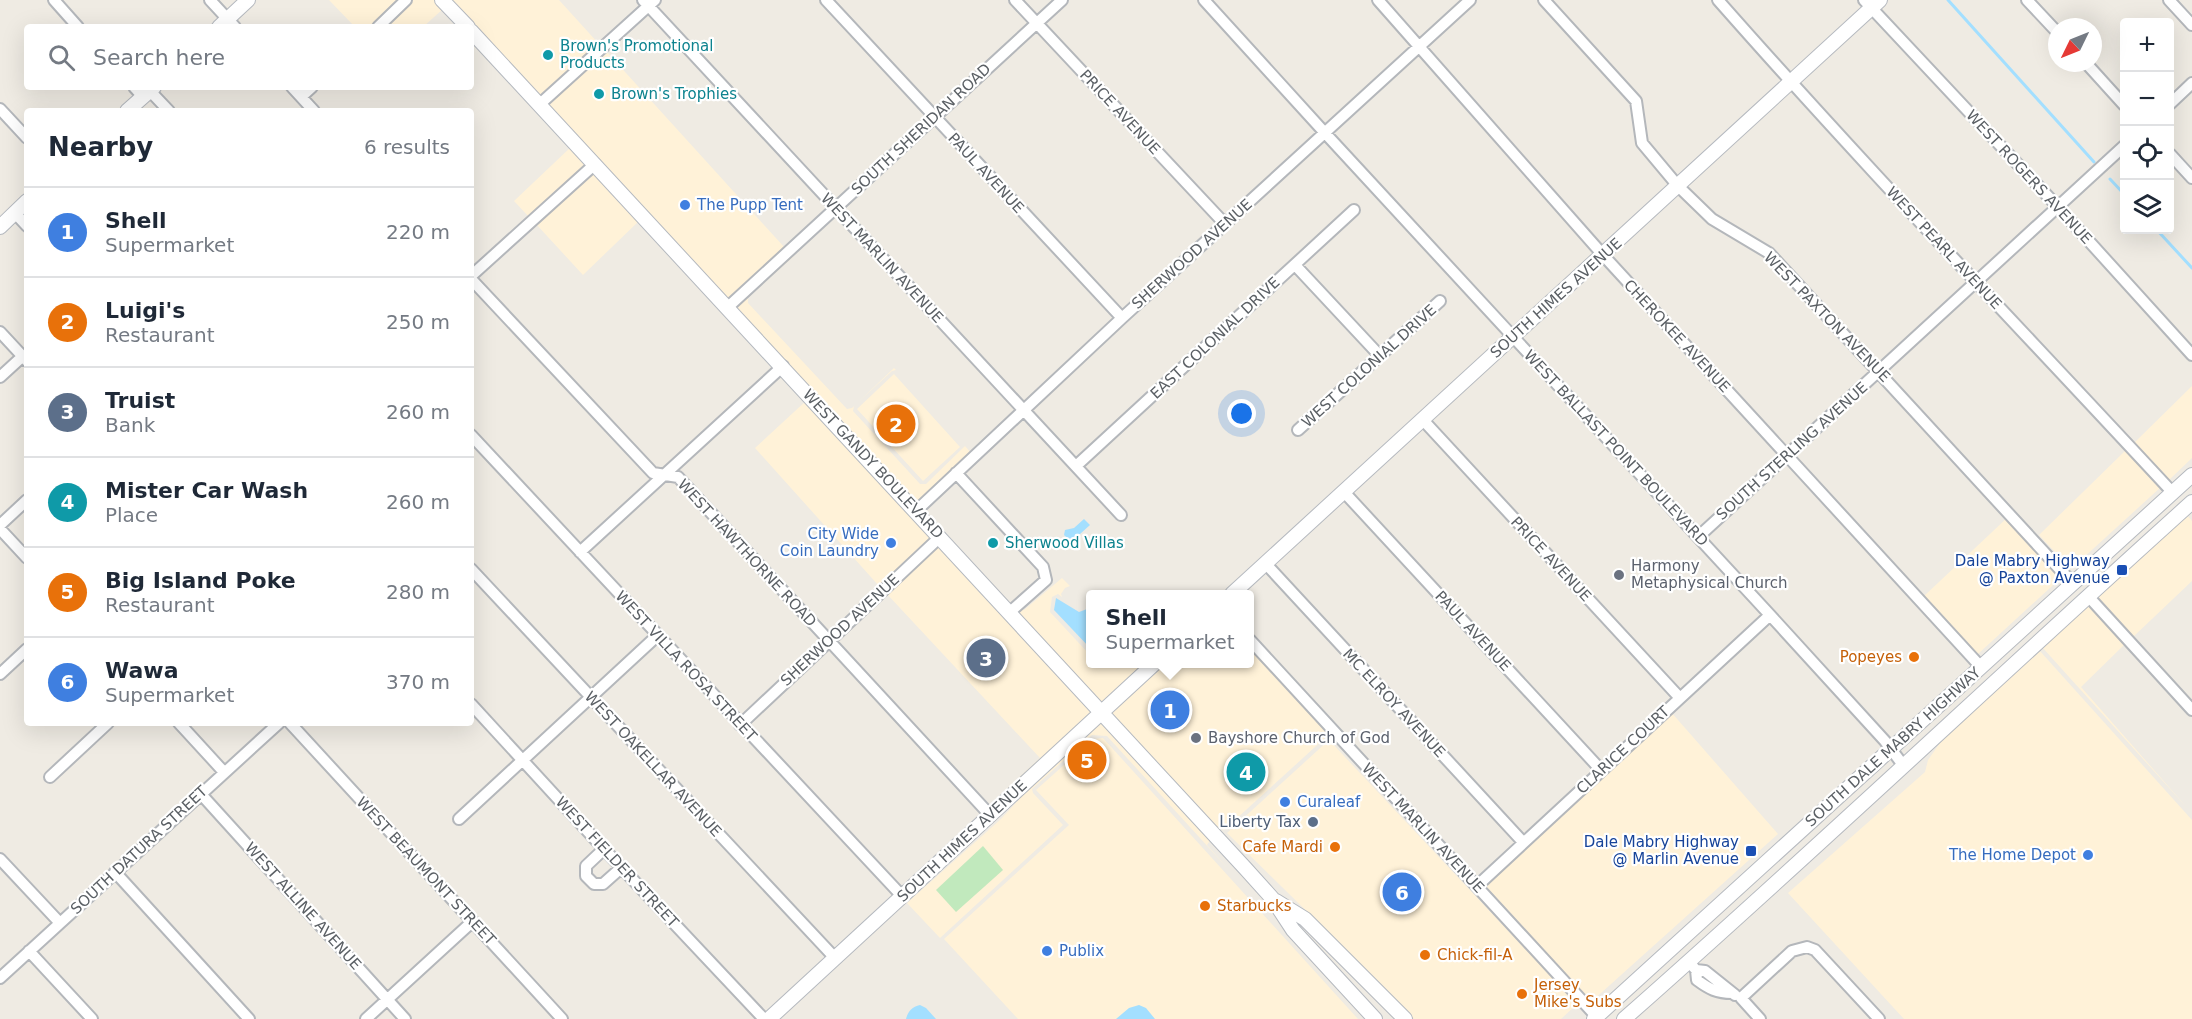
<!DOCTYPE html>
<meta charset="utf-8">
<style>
body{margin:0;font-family:"DejaVu Sans",sans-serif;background:#f2f2f3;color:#1f2937}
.controls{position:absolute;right:18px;top:18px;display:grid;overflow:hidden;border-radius:6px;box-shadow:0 6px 24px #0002}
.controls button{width:54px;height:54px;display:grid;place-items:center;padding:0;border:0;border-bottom:2px solid #e0e1e3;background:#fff;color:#1f2937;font:30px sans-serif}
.compass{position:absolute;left:2048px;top:18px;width:54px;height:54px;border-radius:50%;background:#fff;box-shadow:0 6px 24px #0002;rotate:227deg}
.you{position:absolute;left:1242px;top:414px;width:21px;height:21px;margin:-15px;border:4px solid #fff;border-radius:50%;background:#1a73e8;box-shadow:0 0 0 9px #1a73e833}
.badge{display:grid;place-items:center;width:39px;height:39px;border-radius:50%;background:#0b8043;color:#fff;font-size:20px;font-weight:700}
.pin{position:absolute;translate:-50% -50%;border:3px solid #fff;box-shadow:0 2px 6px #0006}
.popup{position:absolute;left:1086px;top:590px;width:168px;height:78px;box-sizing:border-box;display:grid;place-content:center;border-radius:6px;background:#fff;filter:drop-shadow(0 2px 4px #0005);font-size:20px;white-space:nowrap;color:#747a83}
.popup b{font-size:22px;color:#1f2937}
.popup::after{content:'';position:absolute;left:50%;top:100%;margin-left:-12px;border:12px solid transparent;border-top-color:#fff}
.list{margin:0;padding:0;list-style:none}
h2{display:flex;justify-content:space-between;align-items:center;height:78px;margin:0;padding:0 24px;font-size:26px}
h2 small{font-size:20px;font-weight:400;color:#747a83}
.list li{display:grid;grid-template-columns:39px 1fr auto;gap:18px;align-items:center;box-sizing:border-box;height:90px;padding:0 24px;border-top:2px solid #e0e1e3}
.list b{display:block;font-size:22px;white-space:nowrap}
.list p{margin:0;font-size:20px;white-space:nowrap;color:#747a83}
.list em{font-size:20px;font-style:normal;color:#747a83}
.icon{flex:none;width:33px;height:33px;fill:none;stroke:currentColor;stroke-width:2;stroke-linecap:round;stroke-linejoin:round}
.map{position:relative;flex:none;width:2192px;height:1019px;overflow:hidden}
.search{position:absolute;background:#fff;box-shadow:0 6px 24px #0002;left:24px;top:24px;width:450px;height:66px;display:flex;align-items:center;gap:15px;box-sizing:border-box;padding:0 21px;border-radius:6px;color:#747a83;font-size:22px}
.panel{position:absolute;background:#fff;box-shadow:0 6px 24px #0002;left:24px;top:108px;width:450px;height:618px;border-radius:6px}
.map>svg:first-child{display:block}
</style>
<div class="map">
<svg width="2192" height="1019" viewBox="0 0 2192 1019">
<rect width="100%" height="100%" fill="#efebe3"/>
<path fill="#fff2d8" d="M 329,0 L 399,0 L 371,27 L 355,27 Z
M 413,0 L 435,0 L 443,9 L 423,27 L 384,27 Z
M 450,0 L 559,0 L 599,44 L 541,97 Z
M 606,51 L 785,248 L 728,300 L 547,104 Z
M 572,146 L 588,164 L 529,217 L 514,201 Z
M 594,171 L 640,220 L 583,275 L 536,224 Z
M 791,255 L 793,257 L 748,297 L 748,303 L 847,409 L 852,408 L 894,368 L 896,370 L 892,371 L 854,406 L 853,411 L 920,484 L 926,484 L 965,446 L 971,453 L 917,504 L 735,306 Z
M 894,374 L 960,447 L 923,481 L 857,409 Z
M 2192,386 L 2192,458 L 2169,480 L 2134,443 Z
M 807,400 L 933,537 L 879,586 L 755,448 Z
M 2126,450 L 2161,487 L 2071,569 L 2039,535 Z
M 2186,514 L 2192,521 L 2192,581 L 2133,637 L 2095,596 Z
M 2008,517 L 2063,576 L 1978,654 L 1923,597 Z
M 939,544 L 1094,711 L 1038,764 L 1003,792 L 1040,758 L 886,593 Z
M 1062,578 L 1070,586 L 1065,588 L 1061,594 L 1062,597 L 1058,594 L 1052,597 L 1050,612 L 1090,655 L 1090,664 L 1100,664 L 1111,668 L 1120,664 L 1148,664 L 1101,704 L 1017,613 L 1022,608 L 1024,610 Z
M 2087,603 L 2125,644 L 2081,687 L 2190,811 L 2042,647 Z
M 1250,648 L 1332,737 L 1326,737 L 1224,830 L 1221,828 L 1218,831 L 1108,711 L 1162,664 L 1250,664 Z
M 2039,650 L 2192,820 L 2192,1019 L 1904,1019 L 1788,893 L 1925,772 L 1928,760 L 1947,733 Z
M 1671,712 L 1778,834 L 1591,1002 L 1485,885 Z
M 1100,718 L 1211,839 L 1207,845 L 1231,872 L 1107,736 L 1092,735 L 1032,789 L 1033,793 L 1063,825 L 940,938 L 907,903 L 1001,819 L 1045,771 Z
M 1103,738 L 1358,1019 L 1018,1019 L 944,939 L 1069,825 L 1036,790 L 1093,739 Z
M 1329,740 L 1577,1004 L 1561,1019 L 1414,1019 L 1386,989 L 1227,833 Z"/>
<path fill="#c1e9bd" d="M 983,846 L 1003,870 L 956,912 L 936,890 Z"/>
<path fill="#a3dfff" d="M 1084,519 L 1090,525 L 1080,534 L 1077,544 L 1073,544 L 1064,535 L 1065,530 L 1074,528 Z
M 1056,598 L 1079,612 L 1090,608 L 1090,648 L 1054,610 Z
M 920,1005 L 926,1008 L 936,1019 L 906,1019 C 908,1011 912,1007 920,1005 Z
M 1139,1005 L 1146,1008 L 1155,1019 L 1116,1019 L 1129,1008 Z"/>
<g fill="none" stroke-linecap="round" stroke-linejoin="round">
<path stroke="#a3dfff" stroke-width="3" d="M 1948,0 L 2094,162
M 2110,179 L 2124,194
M 2157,230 L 2192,268"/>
<defs>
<path id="street" d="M 54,0 L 78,27
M 210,0 L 235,27
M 643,0 L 1121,515
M 826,0 L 1122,318
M 1015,0 L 1225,224
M 1204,0 L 1325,133 L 1770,615 L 1885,741 L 1903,765
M 1378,0 L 1603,255 L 1981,667
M 1544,0 L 1636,101 L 1642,143 L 1678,186 L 1712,219 L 1769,253 L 2066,576 L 2075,582
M 1718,0 C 1866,168 2021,329 2173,493
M 1864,0 L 2058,207 L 2192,355
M 2027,0 L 2057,32
M 2169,0 L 2192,25
M 378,27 L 406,0
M 2086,63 L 2124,105
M 134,87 L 143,97
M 292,87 L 314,111
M 150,91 L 169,111
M 301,97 L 312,87
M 540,104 L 655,0
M 2170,104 L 2192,83
M 0,109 L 27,138
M 2170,154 L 2192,178
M 15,213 L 27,226
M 1295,265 L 1380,356
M 471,276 L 595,164
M 471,279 L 653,473 L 678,477 L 990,815
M 728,307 L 1062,0
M 0,332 L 27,361
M 0,377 L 23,356
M 1423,420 L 1680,698
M 1298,430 L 1440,301
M 471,435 L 902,896
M 1076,466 L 1354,210
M 956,473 L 1043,567 L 1046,580 L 1010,612
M 1344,492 L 1601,770
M 916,511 L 1122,318 L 1470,0
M 0,525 L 27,500
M 0,529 L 27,558
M 1698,537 L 2124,146
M 580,552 L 783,366
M 1266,564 L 1523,842
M 471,569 L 835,958
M 2088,596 L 2192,710
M 1250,640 L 1597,1017
M 0,674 L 27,649
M 471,704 L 604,849 L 764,1019
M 179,723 L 223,771
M 290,723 L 562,1019
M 740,725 L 940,537
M 50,777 L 108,723
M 200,793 L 405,1019
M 459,819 L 658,635
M 604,849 L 586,866 L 586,876 L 594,884 L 603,884 L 621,868
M 0,859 L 60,923
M 115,872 L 249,1019
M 1477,886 L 1770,615
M 29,951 L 92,1019
M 1689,962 L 1696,970 L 1697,980 C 1709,989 1717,993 1732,993
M 1696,970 L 1705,971 L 1735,995
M 0,978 L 279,723
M 366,1019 L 473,921
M 1760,1019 L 1741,998 L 1792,951 L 1807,947 L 1815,950 L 1879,1019"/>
<path id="secondary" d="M 442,0 L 468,27
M 219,27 L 248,0
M 471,31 L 1245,868 L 1272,898 L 1293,930 L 1375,1019
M 127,111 L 154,87
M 0,227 L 27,201
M 1232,594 L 1880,0
M 1276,901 L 1305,919 L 1405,1019
M 769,1019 L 1154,664
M 1594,1019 L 2192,475
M 1624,1019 C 1816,850 2002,673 2192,502"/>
</defs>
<use href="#street" stroke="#b4b7bb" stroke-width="14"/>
<use href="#secondary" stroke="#b5b9bf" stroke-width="16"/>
<use href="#street" stroke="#fff" stroke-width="10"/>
<use href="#secondary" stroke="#fff" stroke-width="14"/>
</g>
<g fill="#0f9aa8" stroke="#fff" stroke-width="2">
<circle cx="548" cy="55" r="6"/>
<circle cx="599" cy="94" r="6"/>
<circle cx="993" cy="543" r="6"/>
</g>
<g fill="#3f7fe0" stroke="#fff" stroke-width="2">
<circle cx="685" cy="205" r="6"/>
<circle cx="891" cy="543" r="6"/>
<circle cx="1285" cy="802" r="6"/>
<circle cx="2088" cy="855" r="6"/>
<circle cx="1047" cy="951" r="6"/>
</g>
<g fill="#1a4fb4" stroke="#fff" stroke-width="2">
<rect x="2116" y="564" width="12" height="12" rx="3"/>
<rect x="1745" y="845" width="12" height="12" rx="3"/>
</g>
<g fill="#6b7280" stroke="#fff" stroke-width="2">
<circle cx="1619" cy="575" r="6"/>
<circle cx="1196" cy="738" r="6"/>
</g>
<g fill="#e8710a" stroke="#fff" stroke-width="2">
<circle cx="1914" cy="657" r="6"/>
<circle cx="1335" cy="847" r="6"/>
<circle cx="1205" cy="906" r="6"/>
<circle cx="1425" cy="955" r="6"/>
<circle cx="1522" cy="994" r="6"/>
</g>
<circle fill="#5c6f8a" stroke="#fff" stroke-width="2" cx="1313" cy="822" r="6"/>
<g text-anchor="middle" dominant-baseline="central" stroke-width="4.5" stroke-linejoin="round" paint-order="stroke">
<g font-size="15" fill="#0d838f" stroke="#fff" text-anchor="start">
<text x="560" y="46">Brown's Promotional<tspan x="560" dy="17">Products</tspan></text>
<text x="611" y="94">Brown's Trophies</text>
<text x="1005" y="543">Sherwood Villas</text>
</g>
<g font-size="15" fill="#5b6065" stroke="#fff">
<text transform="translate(1120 112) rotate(47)">PRICE AVENUE</text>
<text transform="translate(921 129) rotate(-43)">SOUTH SHERIDAN ROAD</text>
<text transform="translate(986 173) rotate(47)">PAUL AVENUE</text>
<text transform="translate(2029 177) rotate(47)">WEST ROGERS AVENUE</text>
<text transform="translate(1944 248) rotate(47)">WEST PEARL AVENUE</text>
<text transform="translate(1192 254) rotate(-42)">SHERWOOD AVENUE</text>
<text transform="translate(882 258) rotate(47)">WEST MARLIN AVENUE</text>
<text transform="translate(1556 298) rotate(-42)">SOUTH HIMES AVENUE</text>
<text transform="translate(1827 317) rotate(46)">WEST PAXTON AVENUE</text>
<text transform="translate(1677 336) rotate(47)">CHEROKEE AVENUE</text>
<text transform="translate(1215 338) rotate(-43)">EAST COLONIAL DRIVE</text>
<text transform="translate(1369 366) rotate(-42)">WEST COLONIAL DRIVE</text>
<text transform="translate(1616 448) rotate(47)">WEST BALLAST POINT BOULEVARD</text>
<text transform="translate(1792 451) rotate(-42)">SOUTH STERLING AVENUE</text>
<text transform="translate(873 464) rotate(47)">WEST GANDY BOULEVARD</text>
<text transform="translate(747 553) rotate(47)">WEST HAWTHORNE ROAD</text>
<text transform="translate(1551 559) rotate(47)">PRICE AVENUE</text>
<text transform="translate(840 630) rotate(-43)">SHERWOOD AVENUE</text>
<text transform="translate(1473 631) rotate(47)">PAUL AVENUE</text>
<text transform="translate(686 666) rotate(47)">WEST VILLA ROSA STREET</text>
<text transform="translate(1394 703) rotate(47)">MC ELROY AVENUE</text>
<text transform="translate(1893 747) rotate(-42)">SOUTH DALE MABRY HIGHWAY</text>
<text transform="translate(1623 750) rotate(-43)">CLARICE COURT</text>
<text transform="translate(653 764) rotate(47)">WEST OAKELLAR AVENUE</text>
<text transform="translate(1423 828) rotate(47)">WEST MARLIN AVENUE</text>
<text transform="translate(962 841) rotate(-43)">SOUTH HIMES AVENUE</text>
<text transform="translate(139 850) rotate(-43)">SOUTH DATURA STREET</text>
<text transform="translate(617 862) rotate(47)">WEST FIELDER STREET</text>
<text transform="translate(426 871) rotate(47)">WEST BEAUMONT STREET</text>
<text transform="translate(303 906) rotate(48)">WEST ALLINE AVENUE</text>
</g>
<g font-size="15" fill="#366cbe" stroke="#fff" text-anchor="start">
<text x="697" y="205">The Pupp Tent</text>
<text x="879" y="534" text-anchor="end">City Wide<tspan x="879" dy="17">Coin Laundry</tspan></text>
<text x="1297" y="802">Curaleaf</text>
<text x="2076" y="855" text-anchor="end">The Home Depot</text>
<text x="1059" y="951">Publix</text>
</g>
<g font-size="15" fill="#164399" stroke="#fff" text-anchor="end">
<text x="2110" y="561">Dale Mabry Highway<tspan x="2110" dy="17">@ Paxton Avenue</tspan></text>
<text x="1739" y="842">Dale Mabry Highway<tspan x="1739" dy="17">@ Marlin Avenue</tspan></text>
</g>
<g font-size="15" fill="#5b616d" stroke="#fff" text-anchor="start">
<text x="1631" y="566">Harmony<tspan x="1631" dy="17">Metaphysical Church</tspan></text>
<text x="1208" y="738">Bayshore Church of God</text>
</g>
<g font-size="15" fill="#c56008" stroke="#fff" text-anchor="start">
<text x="1902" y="657" text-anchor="end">Popeyes</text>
<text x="1323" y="847" text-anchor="end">Cafe Mardi</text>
<text x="1217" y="906">Starbucks</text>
<text x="1437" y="955">Chick-fil-A</text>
<text x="1534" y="985">Jersey<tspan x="1534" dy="17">Mike's Subs</tspan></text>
</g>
<g font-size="15" fill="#4e5e75" stroke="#fff" text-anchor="end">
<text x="1301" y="822">Liberty Tax</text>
</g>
</g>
</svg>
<div class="controls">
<button>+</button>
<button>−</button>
<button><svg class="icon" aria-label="locate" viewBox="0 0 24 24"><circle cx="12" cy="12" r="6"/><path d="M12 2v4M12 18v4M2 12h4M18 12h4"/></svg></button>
<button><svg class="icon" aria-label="layers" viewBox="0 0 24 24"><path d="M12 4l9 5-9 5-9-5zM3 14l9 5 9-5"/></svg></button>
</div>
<svg class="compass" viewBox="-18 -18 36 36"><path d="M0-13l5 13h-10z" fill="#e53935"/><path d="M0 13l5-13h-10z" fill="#747a83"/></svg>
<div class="you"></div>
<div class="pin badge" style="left:1170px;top:710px;background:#3f7fe0">1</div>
<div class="popup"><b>Shell</b>Supermarket</div>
<div class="pin badge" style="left:896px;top:424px;background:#e8710a">2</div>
<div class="pin badge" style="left:986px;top:658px;background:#5c6f8a">3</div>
<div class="pin badge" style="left:1246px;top:772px;background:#0f9aa8">4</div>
<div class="pin badge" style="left:1087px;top:760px;background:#e8710a">5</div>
<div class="pin badge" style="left:1402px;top:892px;background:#3f7fe0">6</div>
<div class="search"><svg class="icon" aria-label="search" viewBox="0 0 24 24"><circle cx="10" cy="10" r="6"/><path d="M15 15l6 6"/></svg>Search here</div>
<section class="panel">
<h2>Nearby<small>6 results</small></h2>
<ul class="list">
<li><span class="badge" style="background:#3f7fe0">1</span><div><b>Shell</b><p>Supermarket</p></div><em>220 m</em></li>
<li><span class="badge" style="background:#e8710a">2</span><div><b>Luigi's</b><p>Restaurant</p></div><em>250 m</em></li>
<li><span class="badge" style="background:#5c6f8a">3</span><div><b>Truist</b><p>Bank</p></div><em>260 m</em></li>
<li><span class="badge" style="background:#0f9aa8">4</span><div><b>Mister Car Wash</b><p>Place</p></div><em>260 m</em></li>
<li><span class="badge" style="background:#e8710a">5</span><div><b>Big Island Poke</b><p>Restaurant</p></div><em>280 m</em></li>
<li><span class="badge" style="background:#3f7fe0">6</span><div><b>Wawa</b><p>Supermarket</p></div><em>370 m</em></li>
</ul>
</section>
</div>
